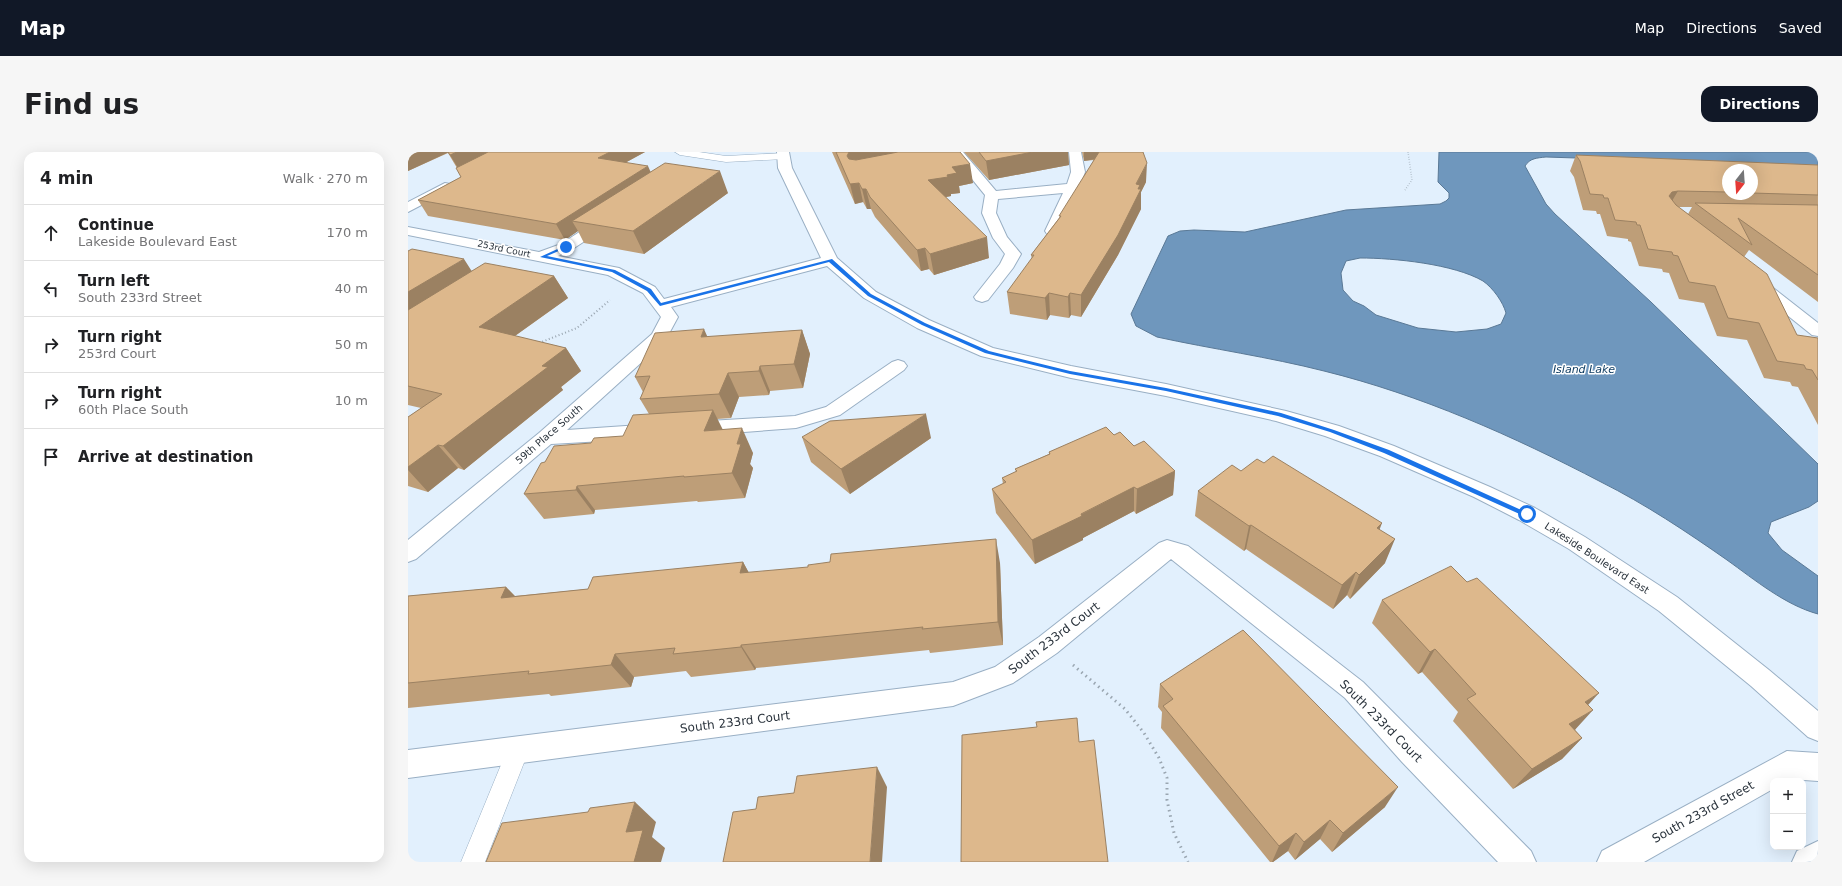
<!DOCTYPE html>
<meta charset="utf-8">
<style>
body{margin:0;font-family:"DejaVu Sans",sans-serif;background:#f6f6f6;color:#202124}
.controls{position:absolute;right:12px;bottom:12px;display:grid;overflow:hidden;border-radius:8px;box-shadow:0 4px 16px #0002}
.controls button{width:36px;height:36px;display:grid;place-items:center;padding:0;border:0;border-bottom:1px solid #e0e0e0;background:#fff;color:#202124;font:20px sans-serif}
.compass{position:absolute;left:1314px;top:12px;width:36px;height:36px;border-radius:50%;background:#fff;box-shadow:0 4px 16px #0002;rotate:197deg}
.stop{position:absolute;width:12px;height:12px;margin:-9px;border:3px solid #1a73e8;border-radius:50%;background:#fff}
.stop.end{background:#1a73e8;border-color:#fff;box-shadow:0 1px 4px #0008}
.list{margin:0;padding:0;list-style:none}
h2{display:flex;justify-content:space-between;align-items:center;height:52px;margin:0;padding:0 16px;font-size:17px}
h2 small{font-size:13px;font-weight:400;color:#757577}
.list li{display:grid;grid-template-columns:26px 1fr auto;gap:12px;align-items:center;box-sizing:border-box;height:56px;padding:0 16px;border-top:1px solid #e0e0e0}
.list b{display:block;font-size:15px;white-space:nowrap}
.list p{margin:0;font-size:13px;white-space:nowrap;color:#757577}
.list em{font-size:13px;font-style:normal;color:#757577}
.icon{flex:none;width:22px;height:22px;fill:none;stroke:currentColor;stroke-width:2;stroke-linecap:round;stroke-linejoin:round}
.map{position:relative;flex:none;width:1410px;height:710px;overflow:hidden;border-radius:12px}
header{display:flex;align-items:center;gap:24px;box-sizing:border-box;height:56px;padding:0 20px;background:#111827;color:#fff}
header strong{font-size:19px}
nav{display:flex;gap:22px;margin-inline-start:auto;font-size:14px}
.intro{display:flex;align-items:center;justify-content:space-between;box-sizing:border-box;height:96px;padding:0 24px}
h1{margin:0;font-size:28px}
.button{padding:10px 18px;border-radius:12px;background:#111827;color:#fff;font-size:14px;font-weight:700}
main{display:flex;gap:24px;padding:0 24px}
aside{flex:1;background:#fff;border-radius:12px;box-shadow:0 4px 16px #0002}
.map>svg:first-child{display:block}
</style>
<header>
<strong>Map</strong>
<nav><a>Map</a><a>Directions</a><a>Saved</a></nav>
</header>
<div class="intro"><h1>Find us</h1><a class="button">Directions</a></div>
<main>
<aside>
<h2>4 min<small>Walk · 270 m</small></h2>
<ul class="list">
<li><svg class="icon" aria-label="ahead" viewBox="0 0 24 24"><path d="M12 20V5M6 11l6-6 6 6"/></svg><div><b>Continue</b><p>Lakeside Boulevard East</p></div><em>170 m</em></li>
<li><svg class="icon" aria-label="left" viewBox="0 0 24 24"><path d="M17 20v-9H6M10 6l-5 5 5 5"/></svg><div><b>Turn left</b><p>South 233rd Street</p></div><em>40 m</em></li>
<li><svg class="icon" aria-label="right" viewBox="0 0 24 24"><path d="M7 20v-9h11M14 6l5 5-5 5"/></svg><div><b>Turn right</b><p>253rd Court</p></div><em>50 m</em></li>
<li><svg class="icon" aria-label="right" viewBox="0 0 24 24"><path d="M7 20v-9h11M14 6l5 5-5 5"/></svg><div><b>Turn right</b><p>60th Place South</p></div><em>10 m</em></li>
<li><svg class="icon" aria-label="arrive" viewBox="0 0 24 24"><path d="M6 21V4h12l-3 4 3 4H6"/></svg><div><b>Arrive at destination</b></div></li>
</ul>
</aside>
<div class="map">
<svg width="1410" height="710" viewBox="0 0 1410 710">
<rect width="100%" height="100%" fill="#e2f0fd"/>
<path fill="#6f97bd" stroke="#5a7996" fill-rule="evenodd" d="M 1031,0 L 1410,0 L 1410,14 L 1138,5 C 1129,6 1122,6 1117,14 L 1138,52 L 1147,62 L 1243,150 L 1410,312 L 1410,349 L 1401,355 L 1363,370 L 1360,381 L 1374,398 L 1410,424 L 1410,462 C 1377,453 1347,428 1319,408 C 1279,380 1237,352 1193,330 C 1105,284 1013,243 916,219 C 861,205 804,197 749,185 L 728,174 L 723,162 L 760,84 L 772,79 L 786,78 L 837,80 L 938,58 L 1032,52 L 1038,49 L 1041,46 L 1041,41 L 1030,30 ZM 952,106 C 986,106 1046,112 1075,129 C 1085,136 1095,150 1098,161 L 1093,172 L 1079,177 L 1048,180 L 1010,176 L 968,163 L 956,154 L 945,149 L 935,138 L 933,121 L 938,109 Z"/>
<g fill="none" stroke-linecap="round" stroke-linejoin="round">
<defs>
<path id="lane" d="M 267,0 L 291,0 L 318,4 L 376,1 L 381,4 L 376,7 L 318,10 L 272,3 Z
M 110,588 L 118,591 L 121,598 L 77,710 L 53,710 L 102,591 Z"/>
<path id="street" d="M 369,0 L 381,0 L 384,16 L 429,106 L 468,140 L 521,168 L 585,196 L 663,214 L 758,232 L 878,259 L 931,274 L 986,294 L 1082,335 L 1127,356 L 1177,385 L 1269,445 L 1361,518 L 1410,559 L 1410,589 L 1400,585 L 1343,534 L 1251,459 L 1161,397 L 1111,368 L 1066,345 L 972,304 L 917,284 L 868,269 L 758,244 L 663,226 L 573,204 L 509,176 L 456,146 L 419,114 L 263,155 L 270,165 L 257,189 L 159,278 L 247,272 L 254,274 L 257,279 L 254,284 L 247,286 L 143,292 L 8,407 L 0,410 L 0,388 L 131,281 L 244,182 L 253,165 L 235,141 L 200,123 L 0,83 L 0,75 L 131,100 L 153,92 L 193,66 L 203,66 L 205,69 L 203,72 L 163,98 L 150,104 L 211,116 L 247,135 L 256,147 L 413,106 L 370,16 Z
M 542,0 L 555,0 L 588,39 L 659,32 L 663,20 L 661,0 L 673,0 L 677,20 L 668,44 L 649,82 L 644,83 L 639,82 L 637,79 L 655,41 L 590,47 L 588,61 L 599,85 L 613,102 L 605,116 L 580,148 L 574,150 L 568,148 L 566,145 L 592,112 L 597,102 L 585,86 L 574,61 L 577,43 Z
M 37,31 L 42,32 L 44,35 L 42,38 L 0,60 L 0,50 Z
M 1349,126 L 1355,128 L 1410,171 L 1410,184 L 1404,183 L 1343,134 L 1341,131 L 1343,128 Z
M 490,208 L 496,210 L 499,214 L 496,218 L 432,263 L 388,276 L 283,284 L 276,282 L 273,277 L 276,272 L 283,270 L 387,264 L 418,255 L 484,210 Z
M 759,388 L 780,394 L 955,530 L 1123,699 L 1128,710 L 1090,710 L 994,610 L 937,546 L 763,407 L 649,501 L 605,531 L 545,554 L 0,626 L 0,598 L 545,530 L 587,515 L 631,485 L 751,391 Z
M 1379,599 L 1410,601 L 1410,629 L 1382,627 L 1378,629 L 1365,629 L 1365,637 L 1236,710 L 1189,710 L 1194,699 Z
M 1410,689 L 1410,710 L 1384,710 L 1389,699 Z"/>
</defs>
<use href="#lane" stroke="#99afc4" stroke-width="1"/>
<use href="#street" stroke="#99afc4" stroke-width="2"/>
<path stroke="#9aa6b1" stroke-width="1.5" stroke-dasharray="0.5 2" stroke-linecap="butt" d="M 997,38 L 1004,28 L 1000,0"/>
<path stroke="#9aa6b1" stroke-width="2" stroke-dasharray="1 2.5" stroke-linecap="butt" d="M 131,191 L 169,176 L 202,148"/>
<path stroke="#9aa6b1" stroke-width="3" stroke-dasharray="1.5 4" stroke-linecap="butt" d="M 665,513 L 717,557 L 736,581 L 751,606 L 759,626 L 759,648 L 766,681 L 780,710"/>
<use href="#lane" fill="#fff" fill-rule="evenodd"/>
<use href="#street" fill="#fff" fill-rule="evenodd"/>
</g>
<path fill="#be9e78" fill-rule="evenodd" d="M 0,0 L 237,0 L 217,11 L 243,20 L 320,41 L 236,102 L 176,91 L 170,79 L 157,88 L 20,64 L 10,48 L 53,25 L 49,16 L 40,1 L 0,19 Z
M 424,0 L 552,0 L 565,31 L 551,34 L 552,41 L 543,42 L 543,44 L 538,45 L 581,106 L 526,123 L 521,117 L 513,119 L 467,65 L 463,57 L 459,57 L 455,50 L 447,52 Z
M 556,0 L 660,0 L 661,13 L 581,28 Z
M 674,0 L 735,0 L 738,30 L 733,40 L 733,57 L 710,103 L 673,165 L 663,163 L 661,166 L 642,163 L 639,168 L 602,162 L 599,140 L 624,107 L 623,103 L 651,66 L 686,8 L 676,9 Z
M 1168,3 L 1410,13 L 1410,150 L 1341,98 L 1336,105 L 1389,183 L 1410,186 L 1410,273 L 1390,235 L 1384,234 L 1382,230 L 1356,226 L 1339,188 L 1309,184 L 1296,151 L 1271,147 L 1261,121 L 1255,120 L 1254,117 L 1231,114 L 1223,90 L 1220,89 L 1220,87 L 1199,84 L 1192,62 L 1189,62 L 1188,59 L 1175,58 L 1166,25 L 1162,19 ZM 1320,18 L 1344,18 L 1344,42 L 1320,42 ZM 1270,55 L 1284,55 L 1280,62 Z
M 0,99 L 64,119 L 146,124 L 160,146 L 107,184 L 158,196 L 173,219 L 153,235 L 155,238 L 56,318 L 50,316 L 20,340 L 0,334 L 0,265 L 13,256 L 0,253 Z
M 394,178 L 402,202 L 395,236 L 362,239 L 361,243 L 331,245 L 323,266 L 309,267 L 314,278 L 345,301 L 342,312 L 345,316 L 337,346 L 290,350 L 289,349 L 187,358 L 186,362 L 136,367 L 116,342 L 137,310 L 183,291 L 215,284 L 241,262 L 232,247 L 235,240 L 227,225 L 300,185 Z
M 706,283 L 726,294 L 767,319 L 765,343 L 728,362 L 726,359 L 675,386 L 675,388 L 627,412 L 588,361 L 584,337 L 595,332 L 594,326 L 608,320 L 607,317 L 641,302 L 641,300 Z
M 394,285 L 523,286 L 442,342 L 403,310 Z
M 856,311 L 972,378 L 977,411 L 942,447 L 939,443 L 925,457 L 838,397 L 836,399 L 787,364 L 790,339 L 833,319 Z
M 335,410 L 341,421 L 592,411 L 595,493 L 522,501 L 521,498 L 348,516 L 347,518 L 283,525 L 278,519 L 226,525 L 223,535 L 143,544 L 141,542 L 0,556 L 0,444 L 98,435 L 107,444 L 180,437 Z
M 974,448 L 1180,553 L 1167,578 L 1174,586 L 1154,607 L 1105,637 L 1045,569 L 1050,560 L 1014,520 L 1010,522 L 964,471 Z
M 752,532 L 977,655 L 924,700 L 912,687 L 887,708 L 880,699 L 865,710 L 862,710 L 753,576 L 754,560 L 750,555 Z"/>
<path fill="#9b8162" d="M 0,0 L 41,0 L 0,19 Z
M 49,0 L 83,0 L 53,21 L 42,3 Z
M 202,0 L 237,0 L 198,21 L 190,6 Z
M 441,0 L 535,0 L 444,23 L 439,4 Z
M 625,0 L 660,0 L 661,13 L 581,28 L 578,9 Z
M 676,0 L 700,0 L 700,5 L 676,9 Z
M 739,11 L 738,30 L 733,40 L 733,57 L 710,103 L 673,165 L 673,143 Z
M 562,12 L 565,31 L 551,34 L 552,41 L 543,42 L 543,44 L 523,48 L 520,28 L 539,23 L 544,15 Z
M 240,14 L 247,30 L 164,69 L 170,79 L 157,88 L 148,72 Z
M 312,19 L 320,41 L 236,102 L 225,79 Z
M 451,31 L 455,50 L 447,52 L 442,32 Z
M 454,37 L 458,37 L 463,57 L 459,57 Z
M 1270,39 L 1261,54 L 1261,44 L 1264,40 Z
M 579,85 L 581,106 L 526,123 L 522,102 Z
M 517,96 L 521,117 L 513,119 L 509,98 Z
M 56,107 L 70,129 L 0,173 L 0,140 Z
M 146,124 L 160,146 L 87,198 L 71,175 Z
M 641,141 L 642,163 L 639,168 L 637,146 Z
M 662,141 L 663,163 L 661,166 L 660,145 Z
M 296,177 L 307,202 L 293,185 Z
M 394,178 L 402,202 L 395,236 L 386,212 Z
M 158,196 L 173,219 L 153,235 L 155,238 L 56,318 L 35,294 L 134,214 Z
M 352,214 L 362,239 L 361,243 L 351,219 Z
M 320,221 L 331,245 L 323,266 L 311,242 Z
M 305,258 L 317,282 L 296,279 Z
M 518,262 L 523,286 L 442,342 L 433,317 Z
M 334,276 L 345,301 L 342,312 L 345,316 L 337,346 L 324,321 L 329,292 Z
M 30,293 L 50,316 L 20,340 L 0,318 L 0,315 Z
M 767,319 L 765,343 L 728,362 L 729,337 Z
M 169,334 L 187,358 L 186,362 L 168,338 Z
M 726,335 L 726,359 L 675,386 L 675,388 L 627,412 L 624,388 Z
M 974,371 L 965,395 L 969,376 Z
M 843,373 L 838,397 L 836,399 L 841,374 Z
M 588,387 L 592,411 L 595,493 L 590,470 Z
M 987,387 L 977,411 L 942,447 L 951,423 Z
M 335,410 L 348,434 L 332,421 Z
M 948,420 L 939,443 L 925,457 L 934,433 Z
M 98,435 L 121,459 L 93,446 Z
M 333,493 L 348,516 L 347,518 L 333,495 Z
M 1027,497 L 1014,520 L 1010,522 L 1022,500 Z
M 207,502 L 226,525 L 223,535 L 203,513 Z
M 1191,541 L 1171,563 L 1177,550 Z
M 1185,558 L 1165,580 L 1161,572 Z
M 1174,586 L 1154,607 L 1105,637 L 1124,617 Z
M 469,615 L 479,635 L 474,710 L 462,710 Z
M 990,635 L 977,655 L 924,700 L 935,681 Z
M 227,650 L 248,670 L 244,685 L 257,696 L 253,710 L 226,710 L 218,680 Z
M 922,668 L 912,687 L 887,708 L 896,690 Z
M 888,681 L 880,699 L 865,710 L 864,710 L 871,694 Z"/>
<path fill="#ddb88c" stroke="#9b8162" d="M 40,0 L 49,0 L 42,3 Z
M 80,0 L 202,0 L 190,6 L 240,14 L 148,72 L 10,48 L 53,25 L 48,16 Z
M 428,0 L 441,0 L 439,4 L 441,7 L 448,8 L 490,0 L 552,0 L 562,12 L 544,15 L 549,21 L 539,23 L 540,25 L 520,28 L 579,85 L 522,102 L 517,96 L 509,98 L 462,45 L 458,37 L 454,37 L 451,31 L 442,32 Z
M 571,0 L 625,0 L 578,9 Z
M 691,0 L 735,0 L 739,11 L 728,32 L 732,33 L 730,37 L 733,37 L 710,83 L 673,143 L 662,141 L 660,145 L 641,141 L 637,146 L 599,140 L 626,103 L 623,103 L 653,64 L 651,64 Z
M 1168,3 L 1410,13 L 1410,43 L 1344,41 L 1344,18 L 1320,18 L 1320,40 L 1270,39 L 1264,40 L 1261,44 L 1268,53 L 1359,122 L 1389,183 L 1410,186 L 1410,228 L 1404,218 L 1398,217 L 1396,213 L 1369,209 L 1351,171 L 1320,166 L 1307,134 L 1281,130 L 1270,104 L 1265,103 L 1264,100 L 1240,97 L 1232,73 L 1229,73 L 1228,70 L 1207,68 L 1200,46 L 1196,46 L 1195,43 L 1182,42 L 1172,9 Z
M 257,11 L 312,19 L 225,79 L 164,69 Z
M 1287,51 L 1410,53 L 1410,123 L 1330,66 L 1344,93 Z
M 4,97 L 56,107 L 0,140 L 0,99 Z
M 77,111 L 146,124 L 71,175 L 158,196 L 134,214 L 140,215 L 35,294 L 30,293 L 0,315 L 0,265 L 34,242 L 0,234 L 0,158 Z
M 296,177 L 293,185 L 394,178 L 386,212 L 352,214 L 351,219 L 320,221 L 311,242 L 232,247 L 242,224 L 227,225 L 247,181 Z
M 305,258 L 296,279 L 334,276 L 329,292 L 333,292 L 324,321 L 276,325 L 276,324 L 169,334 L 168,338 L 116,342 L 133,311 L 137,310 L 146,294 L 183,291 L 186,286 L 215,284 L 225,263 Z
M 518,262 L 433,317 L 394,285 L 422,269 Z
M 698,275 L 706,283 L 712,280 L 726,294 L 736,289 L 767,319 L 729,337 L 726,335 L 673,362 L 674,364 L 624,388 L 584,337 L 598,330 L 594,326 L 609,319 L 607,317 L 642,302 L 641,300 Z
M 865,304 L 974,371 L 969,376 L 987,387 L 951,423 L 948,420 L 934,433 L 843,373 L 841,374 L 790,339 L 824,313 L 833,319 L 849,307 L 856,311 Z
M 588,387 L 590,470 L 514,477 L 515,475 L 333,493 L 333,495 L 265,502 L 267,496 L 207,502 L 203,513 L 120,522 L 121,519 L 0,531 L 0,444 L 98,435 L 93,446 L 180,437 L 185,425 L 335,410 L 332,421 L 400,415 L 400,413 L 422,410 L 423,402 Z
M 1043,414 L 1059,430 L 1069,426 L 1191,541 L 1177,550 L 1185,558 L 1161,572 L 1174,586 L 1124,617 L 1059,547 L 1068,542 L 1027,497 L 1022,500 L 974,448 Z
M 835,478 L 990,635 L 935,681 L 922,668 L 896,690 L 888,681 L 871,694 L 755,554 L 765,547 L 752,532 Z
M 669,566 L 671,590 L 686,588 L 700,710 L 553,710 L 554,583 L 629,575 L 628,570 Z
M 469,615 L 462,710 L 315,710 L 325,660 L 348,657 L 350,645 L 386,641 L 389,624 Z
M 227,650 L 218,680 L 235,678 L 226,710 L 78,710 L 94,671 L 180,660 L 182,656 Z"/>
<path fill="#1a73e8" d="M 156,94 L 160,95 L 139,104 L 207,118 L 243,137 L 253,151 L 424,107 L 463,142 L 517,171 L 581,199 L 662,219 L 758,236 L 873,261 L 926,278 L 981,298 L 1122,362 L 1119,364 L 1116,364 L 976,301 L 922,280 L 870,264 L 758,239 L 662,222 L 577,201 L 514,173 L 460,144 L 421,110 L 252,154 L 239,139 L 204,120 L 132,105 Z"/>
<g text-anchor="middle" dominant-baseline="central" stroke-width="3" stroke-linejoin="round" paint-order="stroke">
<g font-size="9" fill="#2a333c" stroke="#fff">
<text transform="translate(96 97) rotate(12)">253rd Court</text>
</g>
<g font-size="10" fill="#2a333c" stroke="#fff">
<text transform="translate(141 282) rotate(-41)">59th Place South</text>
<text transform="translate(1189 406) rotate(33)">Lakeside Boulevard East</text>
</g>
<g font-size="11" font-style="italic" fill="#0f3d63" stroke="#fff">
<text x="1176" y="217">Island Lake</text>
</g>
<g font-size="12" fill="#2a333c" stroke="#fff">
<text transform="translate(646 486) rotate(-37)">South 233rd Court</text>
<text transform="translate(973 569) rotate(45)">South 233rd Court</text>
<text transform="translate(327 570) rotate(-7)">South 233rd Court</text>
<text transform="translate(1295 660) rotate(-29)">South 233rd Street</text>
</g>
</g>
</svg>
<div class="controls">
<button>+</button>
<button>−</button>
</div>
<svg class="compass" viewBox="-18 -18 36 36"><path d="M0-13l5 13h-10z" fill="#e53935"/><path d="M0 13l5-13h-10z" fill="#757577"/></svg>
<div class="stop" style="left:1119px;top:362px"></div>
<div class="stop end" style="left:158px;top:95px"></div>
</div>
</main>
